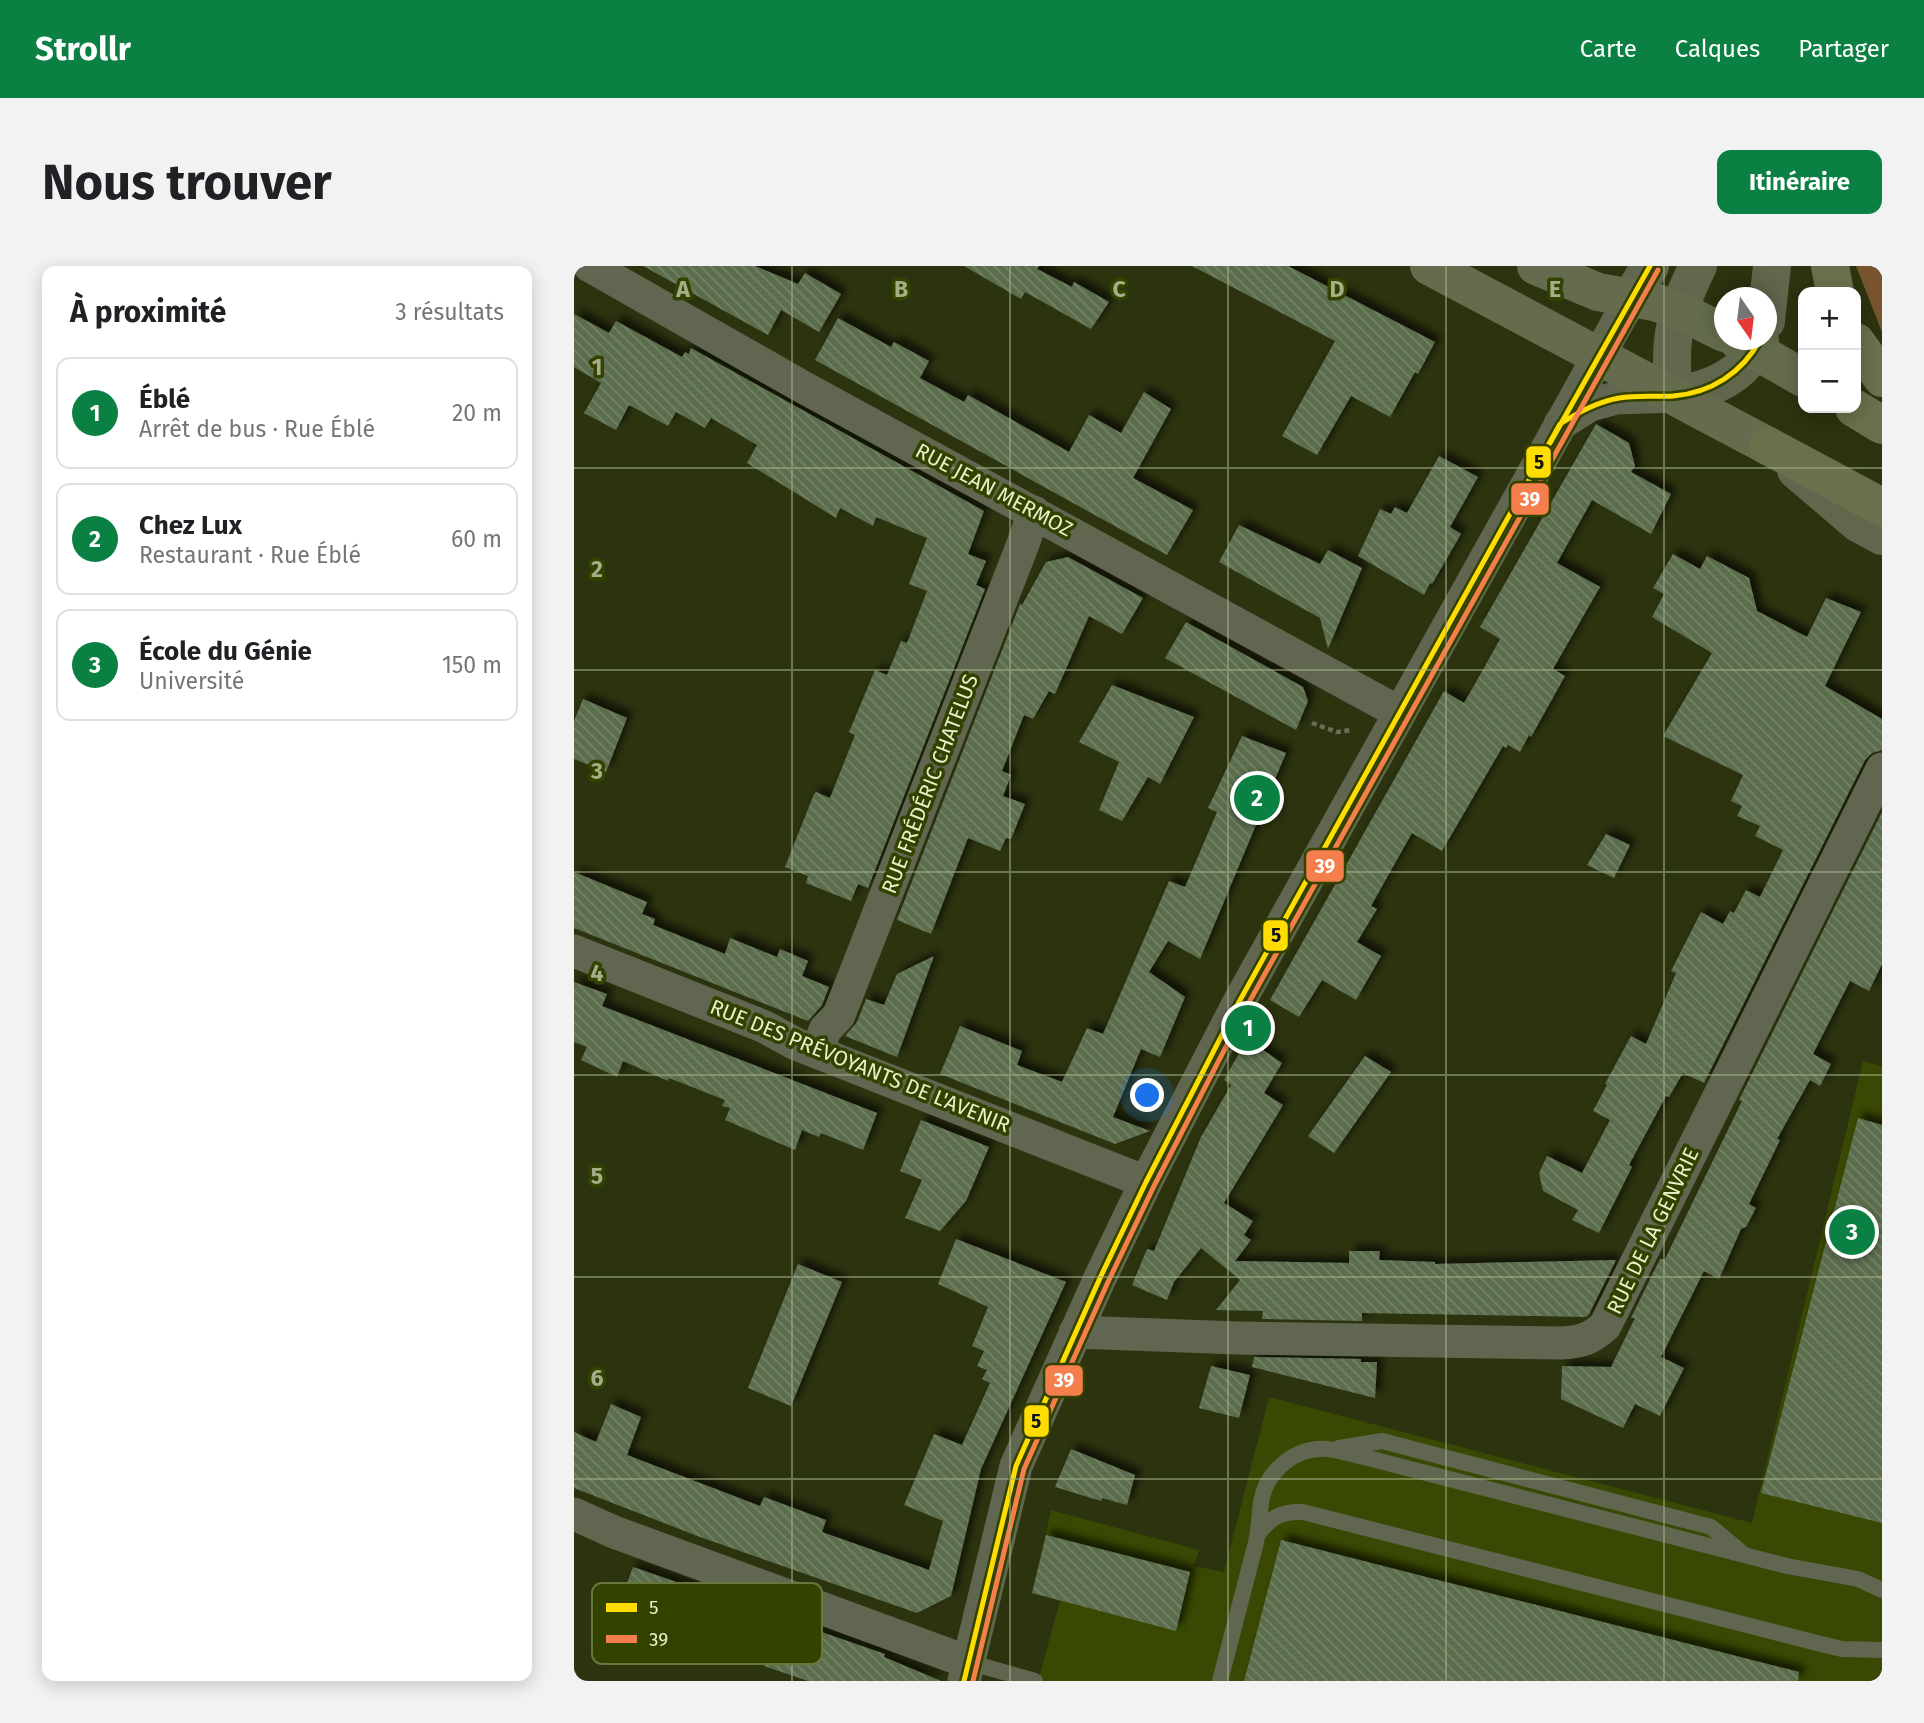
<!DOCTYPE html>
<html lang="fr">
<meta charset="utf-8">
<style>
body{margin:0;font-family:"Fira Sans",sans-serif;background:#f2f2f2;color:#202124}
.controls{position:absolute;right:21px;top:21px;display:grid;overflow:hidden;border-radius:14px;box-shadow:0 4px 18px #0003}
.controls button{width:63px;height:63px;display:grid;place-items:center;padding:0;border:0;border-bottom:2px solid #e0e0e0;background:#fff;color:#202124;font:35px sans-serif}
.compass{position:absolute;left:1140px;top:21px;width:63px;height:63px;border-radius:50%;background:#fff;box-shadow:0 4px 18px #0003;rotate:166deg}
.you{position:absolute;left:574px;top:830px;width:24px;height:24px;margin:-18px;border:5px solid #fff;border-radius:50%;background:#1a73e8;box-shadow:0 0 0 10px #1a73e833}
.badge{display:grid;place-items:center;width:46px;height:46px;border-radius:50%;background:#0b8043;color:#fff;font-size:23px;font-weight:700}
.pin{position:absolute;translate:-50% -50%;border:4px solid #fff;box-shadow:0 2px 7px #0006}
.list{margin:0;padding:0;list-style:none}
h2{display:flex;justify-content:space-between;align-items:center;height:91px;margin:0;padding:0 28px;font-size:30px}
h2 small{font-size:23px;font-weight:400;color:#757577}
.list li{display:grid;grid-template-columns:46px 1fr auto;gap:21px;align-items:center;box-sizing:border-box;height:112px;margin:0 14px 14px;padding:0 14px;border:2px solid #e0e0e0;border-radius:14px}
.list b{display:block;font-size:26px;white-space:nowrap}
.list p{margin:0;font-size:23px;white-space:nowrap;color:#757577}
.list em{font-size:23px;font-style:normal;color:#757577}
.map{position:relative;flex:none;width:1308px;height:1415px;overflow:hidden;border-radius:14px}
header{display:flex;align-items:center;gap:42px;box-sizing:border-box;height:98px;padding:0 35px;background:#0b8043;color:#fff}
header strong{font-size:33px}
nav{display:flex;gap:38px;margin-inline-start:auto;font-size:24px}
.intro{display:flex;align-items:center;justify-content:space-between;box-sizing:border-box;height:168px;padding:0 42px}
h1{margin:0;font-size:49px}
.button{padding:18px 32px;border-radius:14px;background:#0b8043;color:#fff;font-size:24px;font-weight:700}
main{display:flex;gap:42px;padding:0 42px}
aside{flex:1;background:#fff;border-radius:14px;box-shadow:0 4px 18px #0003}
.map>svg:first-child{display:block}
</style>
<header>
<strong>Strollr</strong>
<nav><a>Carte</a><a>Calques</a><a>Partager</a></nav>
</header>
<div class="intro"><h1>Nous trouver</h1><a class="button">Itinéraire</a></div>
<main>
<aside>
<h2>À proximité<small>3 résultats</small></h2>
<ul class="list">
<li><span class="badge">1</span><div><b>Éblé</b><p>Arrêt de bus · Rue Éblé</p></div><em>20 m</em></li>
<li><span class="badge">2</span><div><b>Chez Lux</b><p>Restaurant · Rue Éblé</p></div><em>60 m</em></li>
<li><span class="badge">3</span><div><b>École du Génie</b><p>Université</p></div><em>150 m</em></li>
</ul>
</aside>
<div class="map">
<svg width="1308" height="1415" viewBox="0 0 1308 1415">
<defs>
<pattern id="building-back-hatch" width="6" height="6" patternUnits="userSpaceOnUse" patternTransform="scale(1.75)"><rect width="6" height="6" fill="#5c6d4e"/><path d="M-1 5l2 2M0 0l6 6M5-1l2 2" fill="none" stroke="#738266"/></pattern>
<filter id="shadow"><feDropShadow dx="6" dy="-6" stdDeviation="3.5" flood-color="#0009"/></filter>
</defs>
<rect width="100%" height="100%" fill="#2c330f"/>
<path fill="#394802" d="M 1289,795 L 1308,800 L 1308,1415 L 464,1415 L 486,1335 L 458,1327 L 477,1244 L 625,1284 L 620,1300 L 650,1306 L 695,1131 L 1178,1257 Z"/>
<path fill="#77542e" d="M 1282,0 L 1308,0 L 1308,66 Z"/>
<path fill="url(#building-back-hatch)" filter="url(#shadow)" d="M 69,0 L 181,0 L 224,18 L 231,7 L 267,28 L 245,66 L 207,44 L 194,69 Z
M 390,0 L 465,0 L 463,3 L 498,21 L 500,16 L 535,36 L 517,63 L 451,26 L 447,33 Z
M 618,0 L 714,0 L 861,76 L 844,108 L 841,106 L 816,151 L 777,130 L 743,189 L 708,170 L 761,75 Z
M 0,48 L 35,67 L 42,55 L 108,91 L 111,86 L 115,88 L 117,82 L 410,245 L 394,288 L 412,295 L 402,319 L 411,323 L 294,622 L 284,618 L 277,635 L 232,617 L 234,610 L 211,601 L 240,528 L 242,526 L 256,532 L 281,469 L 275,466 L 301,404 L 313,409 L 327,375 L 333,377 L 353,325 L 335,318 L 353,272 L 302,251 L 299,260 L 266,242 L 262,252 L 173,197 L 183,179 L 137,152 L 131,162 L 102,146 L 94,160 L 55,139 L 42,164 L 10,147 L 27,117 L 0,101 Z
M 264,52 L 317,81 L 320,76 L 355,95 L 346,112 L 390,136 L 394,129 L 495,186 L 515,149 L 547,167 L 570,126 L 597,143 L 559,212 L 619,244 L 593,289 L 241,94 Z
M 1022,158 L 1055,177 L 1061,200 L 1057,206 L 1097,228 L 1077,268 L 1018,234 L 983,297 L 1026,321 L 979,403 L 991,410 L 957,471 L 955,469 L 946,486 L 934,479 L 932,482 L 929,480 L 868,585 L 838,567 L 797,640 L 803,643 L 783,676 L 807,690 L 782,734 L 748,714 L 725,751 L 696,734 L 870,425 L 890,437 L 906,409 L 926,373 L 906,361 Z
M 865,190 L 904,211 L 876,261 L 887,268 L 858,318 L 856,317 L 850,329 L 784,290 L 806,243 L 817,248 L 821,241 L 833,247 Z
M 665,259 L 746,298 L 754,284 L 788,302 L 754,383 L 746,352 L 645,296 Z
M 1099,288 L 1126,303 L 1133,290 L 1175,312 L 1183,345 L 1233,371 L 1252,332 L 1287,346 L 1251,420 L 1308,453 L 1308,484 L 1298,487 L 1291,494 L 1130,817 L 1109,807 L 1095,831 L 1092,830 L 1055,899 L 1058,901 L 1025,967 L 998,954 L 1004,944 L 969,925 L 965,907 L 973,890 L 1008,907 L 1036,854 L 1019,845 L 1033,819 L 1031,818 L 1057,770 L 1072,778 L 1102,707 L 1097,705 L 1127,646 L 1149,658 L 1156,645 L 1160,647 L 1172,624 L 1186,631 L 1209,584 L 1181,570 L 1186,560 L 1163,550 L 1168,540 L 1157,535 L 1169,509 L 1089,470 L 1138,387 L 1078,351 L 1090,328 L 1079,322 Z
M 494,291 L 569,332 L 548,368 L 515,350 L 481,428 L 475,425 L 459,453 L 450,449 L 428,505 L 437,509 L 429,530 L 451,538 L 437,573 L 432,572 L 426,585 L 394,572 L 357,668 L 323,654 L 446,338 L 448,339 L 472,296 Z
M 612,356 L 729,421 L 734,435 L 722,464 L 591,392 Z
M 538,419 L 620,451 L 586,518 L 574,511 L 548,555 L 525,544 L 545,496 L 505,476 Z
M 9,433 L 53,452 L 32,506 L 0,493 L 0,455 Z
M 668,470 L 712,487 L 626,693 L 594,675 L 575,706 L 611,731 L 586,791 L 567,783 L 539,851 L 576,865 L 541,878 L 366,808 L 386,760 L 448,785 L 443,799 L 488,816 L 513,762 L 529,768 L 595,615 L 611,621 L 643,546 L 634,542 Z
M 1308,546 L 1308,698 L 1295,725 L 1276,715 L 1239,788 L 1257,798 L 1246,820 L 1236,814 L 1203,873 L 1206,874 L 1175,938 L 1182,942 L 1172,961 L 1167,963 L 1145,1013 L 1130,1005 L 1087,1091 L 1110,1102 L 1086,1150 L 1061,1138 L 1049,1162 L 987,1133 L 988,1100 L 1037,1101 L 1061,1052 L 1057,1052 L 1086,993 L 1091,993 L 1168,835 L 1165,834 Z
M 1032,568 L 1056,579 L 1040,612 L 1013,599 Z
M 0,606 L 73,636 L 68,648 L 81,653 L 79,659 L 151,688 L 156,672 L 203,691 L 206,683 L 234,695 L 228,710 L 255,721 L 248,739 L 234,755 L 0,662 Z
M 360,690 L 323,791 L 271,770 L 283,756 L 292,733 L 310,739 L 323,708 Z
M 0,716 L 33,728 L 28,740 L 303,847 L 289,884 L 247,867 L 245,871 L 228,864 L 221,884 L 151,854 L 156,842 L 148,840 L 151,834 L 95,812 L 94,815 L 49,795 L 43,811 L 7,794 L 13,781 L 0,776 Z
M 673,773 L 708,797 L 690,827 L 709,839 L 650,937 L 679,955 L 670,969 L 677,974 L 661,995 L 775,997 L 775,985 L 806,985 L 805,994 L 861,996 L 861,998 L 1042,994 L 1015,1048 L 1012,1051 L 788,1047 L 788,1055 L 688,1053 L 689,1045 L 642,1044 L 666,1014 L 627,982 L 600,1016 L 593,1034 L 558,1019 L 573,983 L 580,985 L 627,871 L 657,819 L 650,814 Z
M 791,790 L 817,806 L 760,887 L 734,870 Z
M 1284,852 L 1308,859 L 1308,1257 L 1187,1227 Z
M 347,854 L 415,881 L 392,935 L 366,965 L 331,952 L 348,914 L 326,905 Z
M 382,973 L 492,1016 L 407,1203 L 377,1330 L 343,1347 L 126,1271 L 0,1222 L 0,1166 L 22,1176 L 37,1138 L 67,1151 L 53,1189 L 186,1240 L 190,1231 L 252,1254 L 248,1266 L 355,1304 L 369,1255 L 330,1239 L 360,1168 L 388,1179 L 416,1117 L 408,1113 L 413,1104 L 403,1100 L 410,1085 L 398,1080 L 414,1041 L 364,1018 Z
M 224,998 L 268,1016 L 217,1140 L 174,1122 Z
M 680,1091 L 787,1093 L 787,1096 L 803,1096 L 801,1132 L 678,1101 Z
M 637,1100 L 676,1109 L 665,1152 L 625,1142 Z
M 497,1183 L 561,1209 L 553,1239 L 528,1232 L 527,1235 L 481,1221 Z
M 472,1269 L 616,1306 L 602,1365 L 458,1327 Z
M 707,1274 L 1225,1406 L 1224,1415 L 670,1415 Z
M 59,1301 L 311,1388 L 310,1391 L 367,1415 L 234,1415 L 190,1400 L 191,1398 L 103,1367 L 106,1360 L 46,1337 Z"/>
<g fill="none" stroke-linecap="round" stroke-linejoin="round">
<path stroke="#686e57" stroke-width="4.5" stroke-dasharray="5 3.5" stroke-linecap="butt" d="M 738,457 L 763,466 L 777,464"/>
<path stroke="#616650" stroke-width="16" d="M 765,1182 L 808,1175 L 1137,1261 L 1167,1286
M 685,1267 C 697,1251 708,1245 729,1246 L 1243,1377 L 1268,1383 L 1308,1384
M 394,1396 L 461,1415
M 646,1415 C 657,1371 669,1328 680,1284 C 685,1268 685,1252 687,1236 C 692,1205 721,1181 753,1183 C 765,1184 778,1189 790,1191 L 1213,1300 L 1284,1313 L 1308,1324"/>
<path stroke="#616650" stroke-width="33" d="M 16,0 L 227,120 L 826,447
M 986,158 L 1016,139 L 1042,132 L 1100,130
M 0,685 L 191,761 L 222,778 L 572,916
M 243,786 L 251,764 L 265,749 L 449,278 L 460,246
M 501,1066 L 664,1072 L 988,1077 C 1006,1076 1017,1073 1031,1060 L 1308,503
M 0,1248 L 40,1266 L 394,1396
M 390,1415 L 442,1200 L 526,1012 L 572,916 L 665,736 L 1057,32"/>
<path stroke="#60674c" stroke-width="38" d="M 1124,0 C 1100,48 1094,76 1100,130 C 1138,123 1170,111 1186,74
M 1057,32 L 1076,0
M 1192,55 L 1198,0
M 1222,204 L 1284,257 L 1308,270"/>
<path stroke="#646c4d" stroke-width="38" d="M 855,0 L 1194,180
M 962,0 L 1024,26 L 1080,36 L 1104,44 L 1150,67
M 1163,74 L 1229,112"/>
<path stroke="#68704c" stroke-width="38" d="M 1256,0 L 1261,26
M 1282,76 L 1308,112
M 1280,142 L 1308,159
M 1194,180 L 1308,241"/>
<defs>
<path id="bus-1" d="M 976,177 L 1076,0
M 390,1415 L 442,1200 L 526,1012 L 572,916 L 665,736 L 986,158 C 1005,146 1023,136 1045,132 C 1063,129 1081,131 1099,130 C 1137,127 1168,107 1186,74"/>
<path id="bus-2" d="M 399,1415 L 450,1203 L 534,1016 L 580,920 L 673,740 L 1084,4"/>
</defs>
<use href="#bus-1" stroke="#344200" stroke-width="10"/>
<use href="#bus-2" stroke="#344200" stroke-width="10"/>
<use href="#bus-1" stroke="#fd0" stroke-width="5"/>
<use href="#bus-2" stroke="#f57e4d" stroke-width="5"/>
</g>
<path fill="none" stroke="#a4af88" stroke-width="2" stroke-opacity="0.55" d="M 218,0 L 218,1415M 436,0 L 436,1415M 654,0 L 654,1415M 872,0 L 872,1415M 1090,0 L 1090,1415M 0,202 L 1308,202M 0,404 L 1308,404M 0,606 L 1308,606M 0,809 L 1308,809M 0,1011 L 1308,1011M 0,1213 L 1308,1213"/>
<g text-anchor="middle" dominant-baseline="central" stroke-width="7" stroke-linejoin="round" paint-order="stroke">
<g font-size="21" fill="#e5f2c9" stroke="#344200">
<text transform="translate(420 224) rotate(28)">RUE JEAN MERMOZ</text>
<text transform="translate(356 518) rotate(-69)">RUE FRÉDÉRIC CHATELUS</text>
<text transform="translate(286 800) rotate(22)">RUE DES PRÉVOYANTS DE L'AVENIR</text>
<text transform="translate(1079 965) rotate(-64)">RUE DE LA GENVRIE</text>
</g>
</g>
<rect x="18" y="1317" width="230" height="81" rx="10" fill="#344200" stroke="#69773c" stroke-width="2"/>
<rect x="32" y="1337" width="31" height="9" fill="#fd0"/>
<rect x="32" y="1369" width="31" height="8" fill="#f57e4d"/>
<g font-size="19" fill="#e5f2c9">
<text x="75" y="1348">5</text>
<text x="75" y="1380">39</text>
</g>
<g font-size="23" text-anchor="middle" font-weight="bold" fill="#a4af88" stroke="#344200" stroke-width="7" stroke-linejoin="round" paint-order="stroke">
<text x="109" y="31">A</text>
<text x="327" y="31">B</text>
<text x="545" y="31">C</text>
<text x="763" y="31">D</text>
<text x="981" y="31">E</text>
<text x="23" y="109">1</text>
<text x="23" y="311">2</text>
<text x="23" y="513">3</text>
<text x="23" y="715">4</text>
<text x="23" y="918">5</text>
<text x="23" y="1120">6</text>
</g>
<g stroke="#344200" stroke-width="2.5">
<rect x="951" y="179" width="27" height="34" rx="7" fill="#fd0"/>
<rect x="936" y="216" width="40" height="34" rx="7" fill="#f57e4d"/>
<rect x="731" y="583" width="40" height="34" rx="7" fill="#f57e4d"/>
<rect x="688" y="653" width="27" height="33" rx="7" fill="#fd0"/>
<rect x="470" y="1098" width="40" height="33" rx="7" fill="#f57e4d"/>
<rect x="449" y="1138" width="27" height="34" rx="7" fill="#fd0"/>
</g>
<g font-size="19" text-anchor="middle" font-weight="bold" fill="#fff">
<text x="956" y="240">39</text>
<text x="751" y="607">39</text>
<text x="490" y="1121">39</text>
</g>
<g font-size="19" text-anchor="middle" font-weight="bold" fill="#111">
<text x="965" y="203">5</text>
<text x="702" y="676">5</text>
<text x="462" y="1162">5</text>
</g>
</svg>
<div class="controls">
<button>+</button>
<button>−</button>
</div>
<svg class="compass" viewBox="-18 -18 36 36"><path d="M0-13l5 13h-10z" fill="#e53935"/><path d="M0 13l5-13h-10z" fill="#757577"/></svg>
<div class="you"></div>
<div class="pin badge" style="left:674px;top:762px">1</div>
<div class="pin badge" style="left:683px;top:532px">2</div>
<div class="pin badge" style="left:1278px;top:966px">3</div>
</div>
</main>
